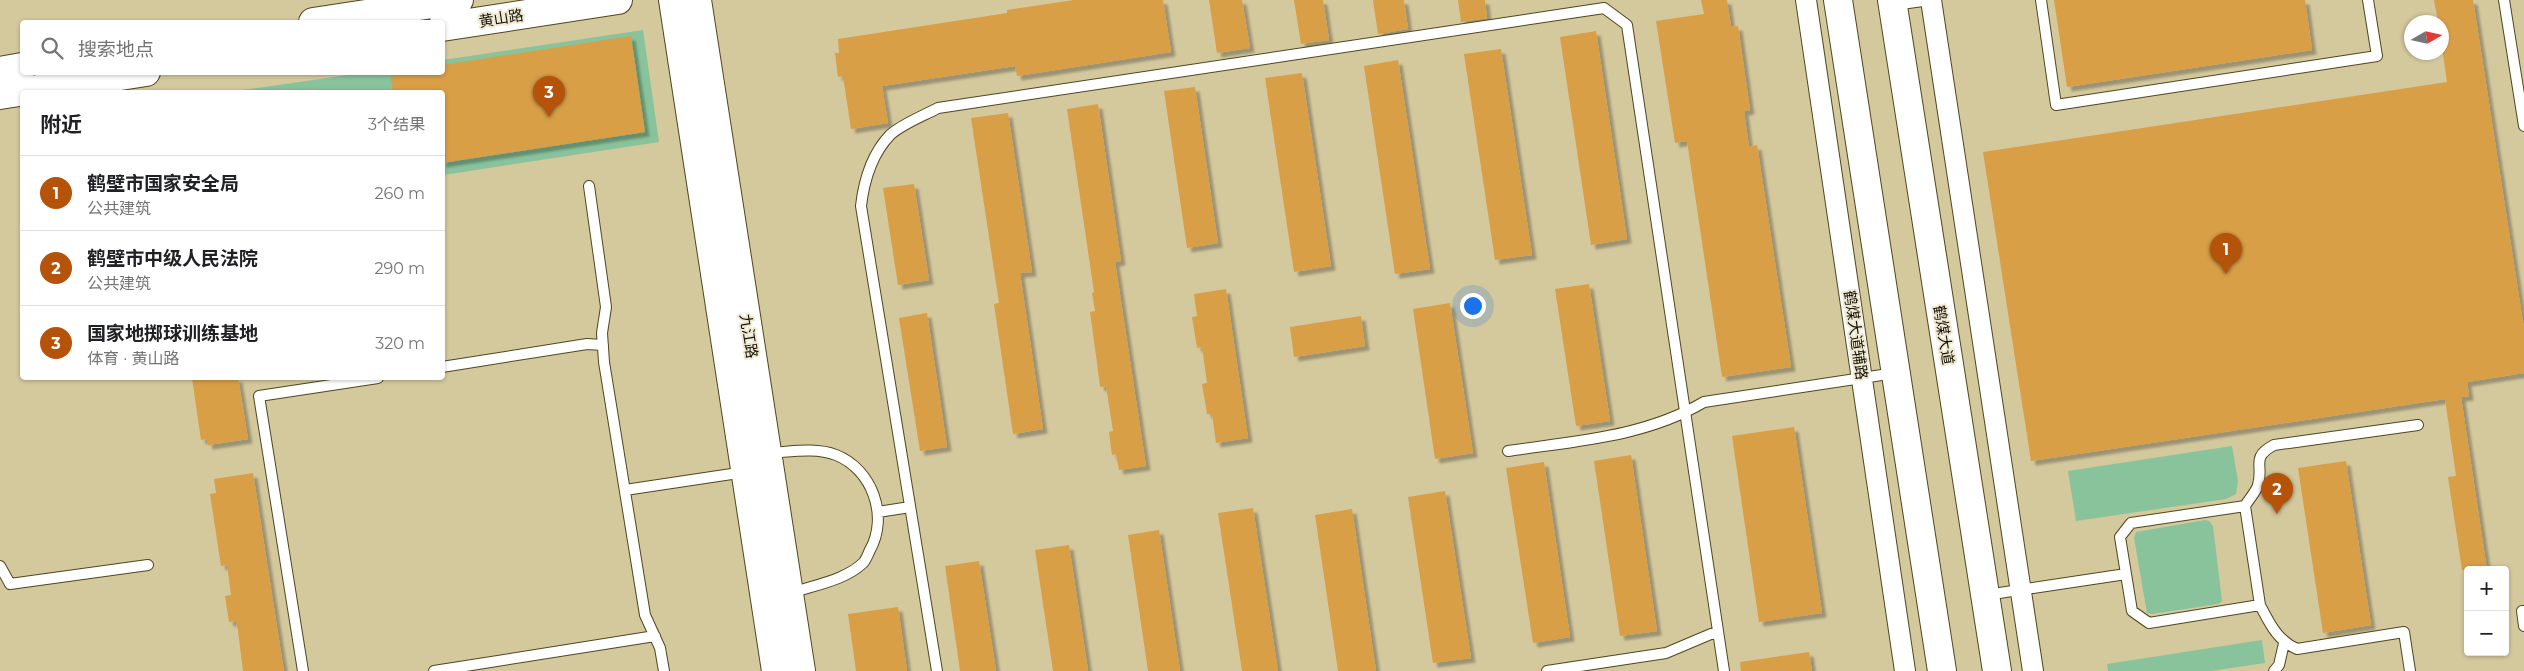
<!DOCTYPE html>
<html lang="zh">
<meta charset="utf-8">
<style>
body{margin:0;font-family:Montserrat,"Noto Sans SC",sans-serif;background:#f6f6f6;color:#202124}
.controls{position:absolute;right:15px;bottom:15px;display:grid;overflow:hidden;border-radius:5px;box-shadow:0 1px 4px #0004}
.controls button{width:45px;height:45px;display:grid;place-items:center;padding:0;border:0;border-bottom:1px solid #e0e0e0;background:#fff;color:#202124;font:25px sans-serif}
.compass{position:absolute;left:2404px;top:15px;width:45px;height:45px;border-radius:50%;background:#fff;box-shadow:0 1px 4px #0004;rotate:81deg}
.you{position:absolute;left:1472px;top:305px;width:18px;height:18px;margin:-12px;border:4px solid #fff;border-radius:50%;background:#1a73e8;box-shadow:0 0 0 8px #1a73e833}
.badge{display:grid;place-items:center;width:32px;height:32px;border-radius:50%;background:#b45309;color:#fff;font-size:16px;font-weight:700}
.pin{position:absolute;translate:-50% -41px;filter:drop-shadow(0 1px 2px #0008)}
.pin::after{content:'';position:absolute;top:26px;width:18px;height:15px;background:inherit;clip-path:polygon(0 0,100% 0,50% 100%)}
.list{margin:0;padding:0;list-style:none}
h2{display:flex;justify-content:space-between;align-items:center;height:65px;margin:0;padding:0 20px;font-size:21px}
h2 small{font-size:16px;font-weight:400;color:#757577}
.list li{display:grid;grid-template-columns:32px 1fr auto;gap:15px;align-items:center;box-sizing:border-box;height:75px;padding:0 20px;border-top:1px solid #e0e0e0}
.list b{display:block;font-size:19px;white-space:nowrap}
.list p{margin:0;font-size:16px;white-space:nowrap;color:#757577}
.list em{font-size:16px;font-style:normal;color:#757577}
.icon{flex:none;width:28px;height:28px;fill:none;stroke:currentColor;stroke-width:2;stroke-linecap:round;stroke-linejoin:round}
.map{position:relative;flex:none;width:2524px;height:671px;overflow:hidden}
.search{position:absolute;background:#fff;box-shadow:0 1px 4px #0004;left:20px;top:20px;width:425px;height:55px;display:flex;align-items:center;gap:12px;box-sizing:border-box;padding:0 18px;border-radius:5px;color:#757577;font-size:19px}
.panel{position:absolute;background:#fff;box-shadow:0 1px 4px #0004;left:20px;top:90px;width:425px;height:290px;border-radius:5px}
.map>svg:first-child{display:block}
</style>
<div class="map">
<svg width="2524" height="671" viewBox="0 0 2524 671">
<defs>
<filter id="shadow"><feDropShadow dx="4.5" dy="4.5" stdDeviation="1" flood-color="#0004"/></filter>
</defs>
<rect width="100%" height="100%" fill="#d4c89d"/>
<path fill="#88c39b" d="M 643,30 L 659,142 L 443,175 L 442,92 L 229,92 L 362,73 L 442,72 L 443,60 Z
M 2232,446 L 2238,481 L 2236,494 L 2226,499 L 2076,521 L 2068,471 Z
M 2205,520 L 2209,521 L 2213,526 L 2222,601 L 2218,604 L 2152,614 L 2147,613 L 2134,538 L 2136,532 Z
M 2262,640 L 2265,663 L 2211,671 L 2108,671 L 2107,664 Z"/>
<path fill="#d99f46" filter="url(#shadow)" d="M 1074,0 L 1163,0 L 1171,52 L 1017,76 L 1015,66 L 882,86 L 888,123 L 851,129 L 843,76 L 838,77 L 835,53 L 839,53 L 838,39 L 1007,13 L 1007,10 Z
M 1209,0 L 1242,0 L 1250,48 L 1217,53 Z
M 1294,0 L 1323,0 L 1329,40 L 1301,44 Z
M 1373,0 L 1404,0 L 1408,29 L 1378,34 Z
M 1458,0 L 1485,0 L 1487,18 L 1461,22 Z
M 1701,0 L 1727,0 L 1731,27 L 1738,26 L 1750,110 L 1744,111 L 1749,147 L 1757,145 L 1791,367 L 1722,377 L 1687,141 L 1675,143 L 1656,21 L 1704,14 Z
M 2054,0 L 2305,0 L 2312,50 L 2067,87 Z
M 2434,0 L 2473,0 L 2524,329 L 2524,373 L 2467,382 L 2469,396 L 2461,397 L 2487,570 L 2462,570 L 2448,477 L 2456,476 L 2445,399 L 2031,461 L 1983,152 L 2447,82 L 2442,47 L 2442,22 L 2438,22 Z
M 1596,31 L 1627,239 L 1591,245 L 1560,37 Z
M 631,36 L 645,132 L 442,163 L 442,92 L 393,92 L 390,72 L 442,72 L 442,65 Z
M 1501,49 L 1532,255 L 1495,260 L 1464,54 Z
M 1398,60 L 1430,269 L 1395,274 L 1364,66 Z
M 1302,73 L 1331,266 L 1294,272 L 1265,78 Z
M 1195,87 L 1218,243 L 1187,248 L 1164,91 Z
M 1098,104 L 1121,261 L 1115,262 L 1146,466 L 1119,470 L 1116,454 L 1112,455 L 1109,432 L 1113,431 L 1106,386 L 1100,387 L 1097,363 L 1090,312 L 1095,311 L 1092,293 L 1094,292 L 1067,109 Z
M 1008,113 L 1032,272 L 1020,273 L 1043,429 L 1013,434 L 994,304 L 999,303 L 971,118 Z
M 914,184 L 929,280 L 898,285 L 883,188 Z
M 1589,284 L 1610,421 L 1576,426 L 1555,289 Z
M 1226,289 L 1248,438 L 1216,443 L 1212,414 L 1207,414 L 1202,384 L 1207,383 L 1202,347 L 1197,348 L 1192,317 L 1197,316 L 1194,294 Z
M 1450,303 L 1473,453 L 1435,459 L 1413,309 Z
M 927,313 L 947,447 L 920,451 L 899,318 Z
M 1361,316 L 1365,346 L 1294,357 L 1290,327 Z
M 192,378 L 238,378 L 248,439 L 208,445 L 207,439 L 201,440 Z
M 1794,427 L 1822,613 L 1759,622 L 1732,436 Z
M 1631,455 L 1657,631 L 1620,636 L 1594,461 Z
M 2346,461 L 2371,625 L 2323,633 L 2298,468 Z
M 1544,462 L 1570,637 L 1533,643 L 1506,468 Z
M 253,473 L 281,653 L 284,671 L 243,671 L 238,631 L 236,621 L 229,622 L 225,596 L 231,595 L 227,565 L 221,566 L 210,494 L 216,493 L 214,479 Z
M 1445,491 L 1471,658 L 1433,663 L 1408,497 Z
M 1253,508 L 1278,671 L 1242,671 L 1218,513 Z
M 1352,509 L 1376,671 L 1338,671 L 1315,515 Z
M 1159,530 L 1180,671 L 1148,671 L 1128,535 Z
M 1069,545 L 1088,671 L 1053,671 L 1035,550 Z
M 979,561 L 996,671 L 960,671 L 945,566 Z
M 898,607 L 907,671 L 856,671 L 848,614 Z
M 1809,652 L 1812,671 L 1741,671 L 1740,662 Z"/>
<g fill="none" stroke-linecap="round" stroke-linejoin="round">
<defs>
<path id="lane" d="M 2041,0 L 2056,105 L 2377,56 L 2368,0
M 2504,0 L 2524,126
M 1894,5 L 1930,0
M 589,186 L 606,307 L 602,333 L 604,362 L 645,615 L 660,648 L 664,671
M 442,367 L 587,344 L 603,345
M 1508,451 C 1575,441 1645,437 1704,402 L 1895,373
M 768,453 C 790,452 815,447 836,455 C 872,469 889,516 870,550 C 868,554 866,560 863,563 C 844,581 813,585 789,594
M 625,490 L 745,472
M 2245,506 L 2131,523 L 2120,537 L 2132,611 L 2149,623 L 2260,605 L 2245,506 C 2249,499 2256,492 2258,485 C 2264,465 2250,458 2274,445 L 2418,425
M 878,512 L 910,507
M 0,566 L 10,584 L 148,565
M 1986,595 L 2126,574
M 2260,605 C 2270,624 2277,640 2297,649 L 2404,632 L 2410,671
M 2524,611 L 2522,611 L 2524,626
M 303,671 L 259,396 L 378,378
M 434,671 L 655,636
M 937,671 L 861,206 C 864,180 871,155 890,135 C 902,124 923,116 938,108 L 1604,8 L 1627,25 L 1724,671
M 1547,671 L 1666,653 L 1718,631
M 2274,671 L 2279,665 L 2284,643"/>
<path id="street" d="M 1806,0 L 1905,671
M 1931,0 L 2033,671"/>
<path id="secondary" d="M 673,0 L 776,671
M 697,0 L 801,671
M 1838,0 L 1942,671
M 1892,0 L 1997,671
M 313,22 L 459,0
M 442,27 L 618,0
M 0,71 L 22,67
M 0,95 L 146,72"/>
</defs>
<use href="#lane" stroke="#50461e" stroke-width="12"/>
<use href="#street" stroke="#50461e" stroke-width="22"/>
<use href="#secondary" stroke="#50461e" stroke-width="30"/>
<use href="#lane" stroke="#fff" stroke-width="10"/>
<use href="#street" stroke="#fff" stroke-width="20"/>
<use href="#secondary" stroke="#fff" stroke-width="28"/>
</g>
<g text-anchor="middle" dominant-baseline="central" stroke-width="4" stroke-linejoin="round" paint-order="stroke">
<g font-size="15" fill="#151103" stroke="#efe9d3">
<text transform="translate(501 18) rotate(-9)">黄山路</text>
<text transform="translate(1856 335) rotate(82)">鹤煤大道辅路</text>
<text transform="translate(1944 335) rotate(81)">鹤煤大道</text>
<text transform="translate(749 336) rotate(81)">九江路</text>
</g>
</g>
</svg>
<div class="controls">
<button>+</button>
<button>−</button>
</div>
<svg class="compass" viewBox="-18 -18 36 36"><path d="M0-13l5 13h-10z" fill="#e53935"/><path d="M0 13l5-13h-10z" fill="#757577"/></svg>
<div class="you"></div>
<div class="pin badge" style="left:2226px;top:274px">1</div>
<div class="pin badge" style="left:2277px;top:514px">2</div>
<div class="pin badge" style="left:549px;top:117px">3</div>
<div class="search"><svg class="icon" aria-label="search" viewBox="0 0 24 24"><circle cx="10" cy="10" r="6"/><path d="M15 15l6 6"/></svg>搜索地点</div>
<section class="panel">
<h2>附近<small>3个结果</small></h2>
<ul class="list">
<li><span class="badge">1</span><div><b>鹤壁市国家安全局</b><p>公共建筑</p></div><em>260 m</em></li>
<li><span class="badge">2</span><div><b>鹤壁市中级人民法院</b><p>公共建筑</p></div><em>290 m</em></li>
<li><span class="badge">3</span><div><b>国家地掷球训练基地</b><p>体育 · 黄山路</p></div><em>320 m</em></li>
</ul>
</section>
</div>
